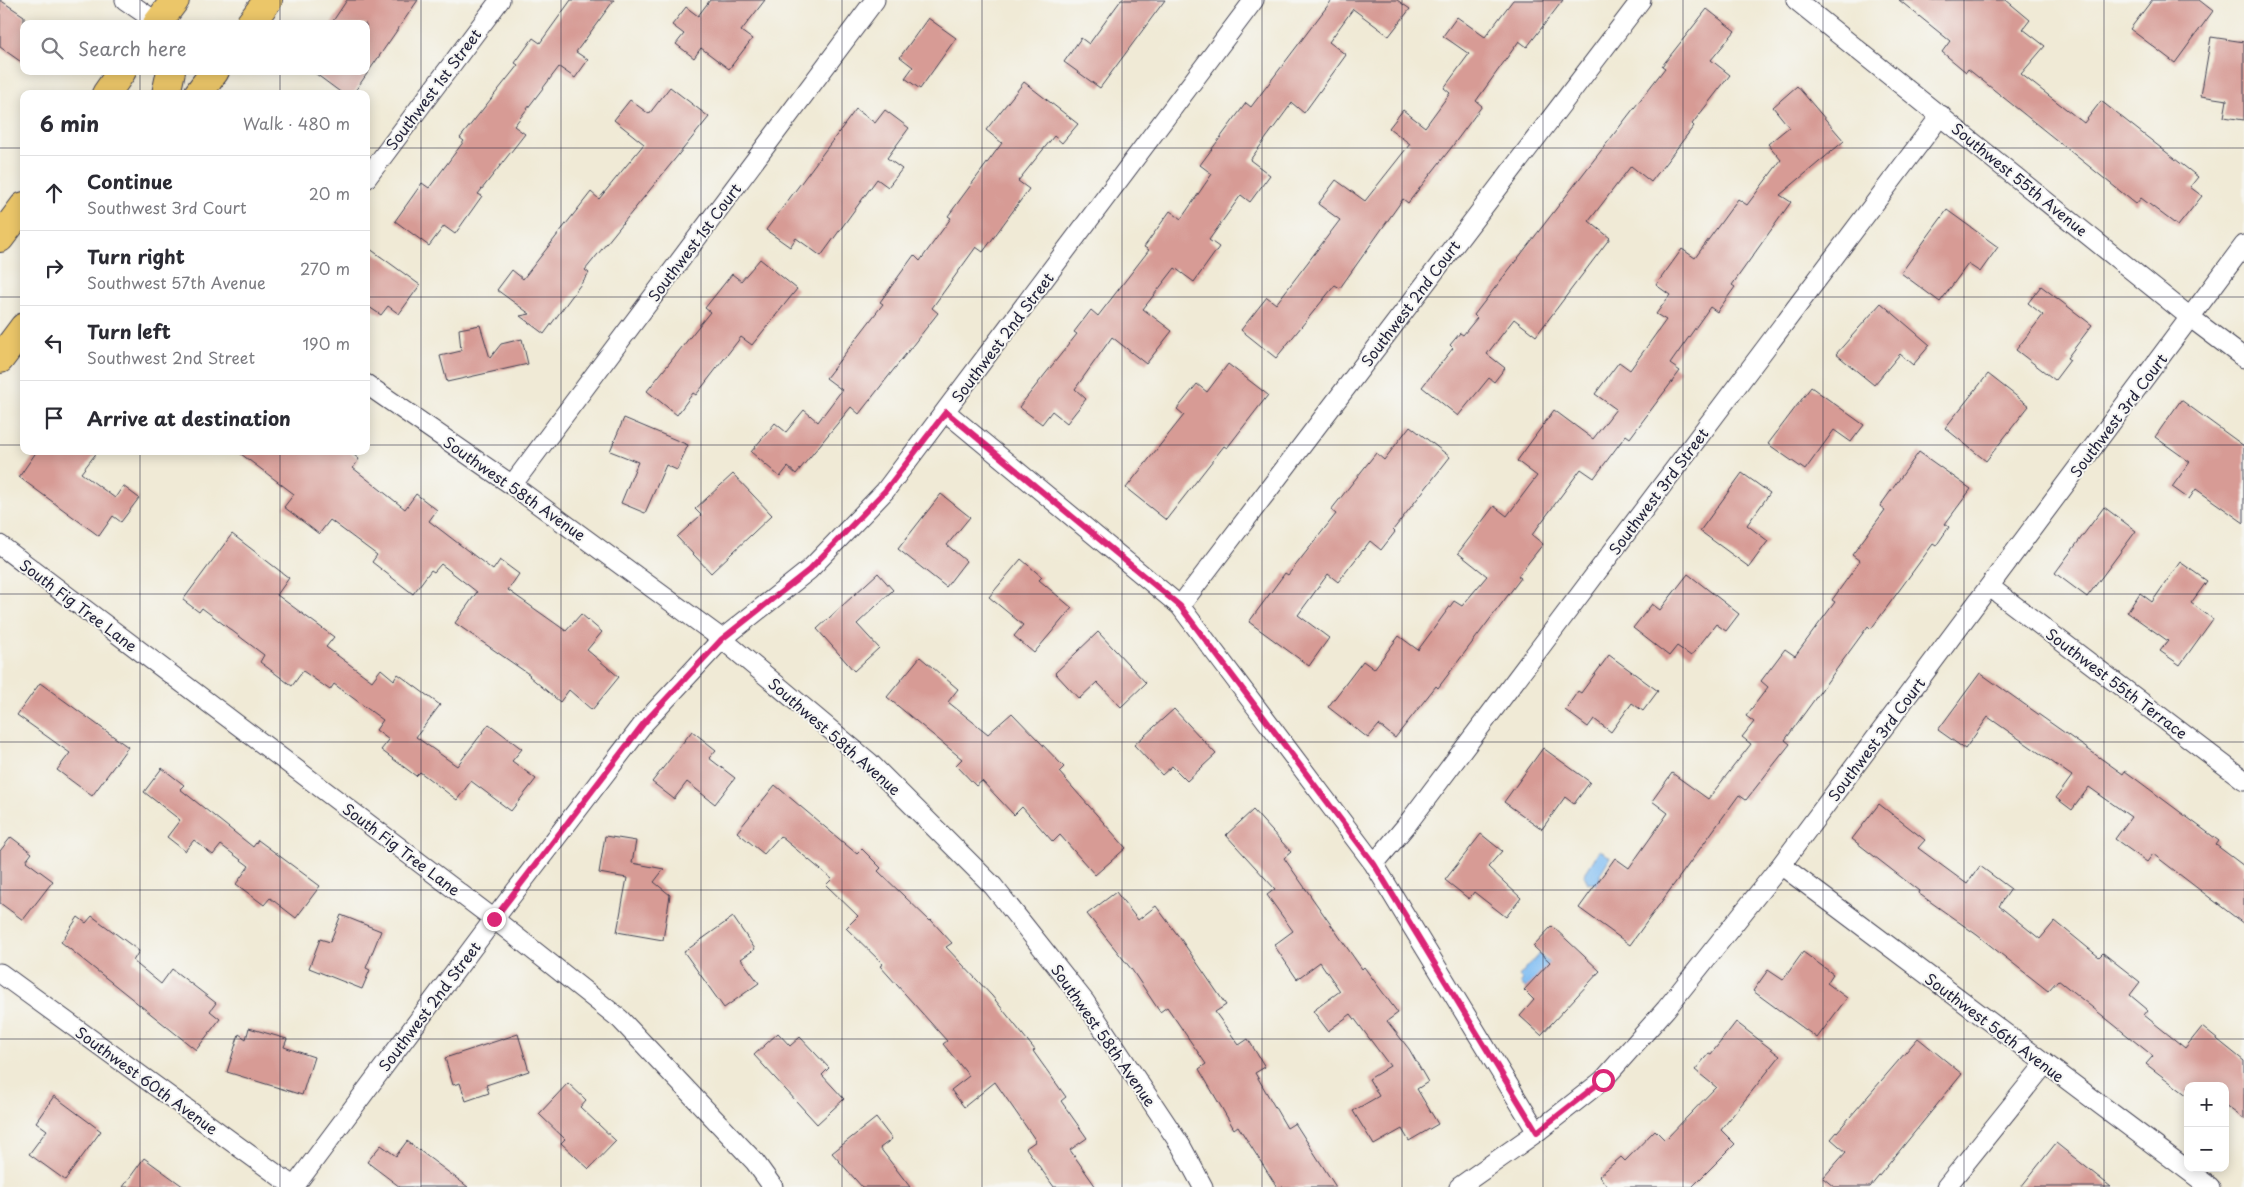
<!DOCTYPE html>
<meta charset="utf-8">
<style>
body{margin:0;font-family:"Playpen Sans",sans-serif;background:#f2f2f3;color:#2b2b33}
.controls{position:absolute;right:15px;bottom:15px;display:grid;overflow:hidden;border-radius:10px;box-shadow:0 2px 12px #0003}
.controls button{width:45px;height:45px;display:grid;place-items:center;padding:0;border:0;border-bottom:1px solid #e1e1e2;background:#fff;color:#2b2b33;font:25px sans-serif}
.stop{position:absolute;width:15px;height:15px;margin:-11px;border:4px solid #db2777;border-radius:50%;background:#fff}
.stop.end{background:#db2777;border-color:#fff;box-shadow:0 1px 5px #0008}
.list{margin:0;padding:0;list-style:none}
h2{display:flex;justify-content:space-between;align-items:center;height:65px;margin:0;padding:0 20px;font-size:21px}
h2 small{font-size:16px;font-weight:400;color:#7c7c81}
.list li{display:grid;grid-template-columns:32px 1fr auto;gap:15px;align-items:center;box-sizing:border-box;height:75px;padding:0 20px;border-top:1px solid #e1e1e2}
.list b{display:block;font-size:19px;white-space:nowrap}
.list p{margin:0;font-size:16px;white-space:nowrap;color:#7c7c81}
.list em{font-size:16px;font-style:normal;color:#7c7c81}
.icon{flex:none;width:28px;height:28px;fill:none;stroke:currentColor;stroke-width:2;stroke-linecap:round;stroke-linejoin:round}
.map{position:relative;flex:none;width:2244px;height:1187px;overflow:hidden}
.search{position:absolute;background:#fff;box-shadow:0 2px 12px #0003;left:20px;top:20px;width:350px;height:55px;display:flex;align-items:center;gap:12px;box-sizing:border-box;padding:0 18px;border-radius:10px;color:#7c7c81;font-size:19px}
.panel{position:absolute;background:#fff;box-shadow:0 2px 12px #0003;left:20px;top:90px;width:350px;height:365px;border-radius:10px}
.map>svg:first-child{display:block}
</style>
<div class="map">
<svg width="2244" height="1187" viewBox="0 0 2244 1187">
<rect width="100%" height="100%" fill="#f6f6f2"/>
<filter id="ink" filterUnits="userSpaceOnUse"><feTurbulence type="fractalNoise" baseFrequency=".02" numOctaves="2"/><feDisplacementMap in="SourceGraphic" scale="10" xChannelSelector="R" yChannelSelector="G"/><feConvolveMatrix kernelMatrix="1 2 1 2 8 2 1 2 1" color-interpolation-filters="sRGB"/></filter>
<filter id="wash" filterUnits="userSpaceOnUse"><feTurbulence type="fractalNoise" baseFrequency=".0096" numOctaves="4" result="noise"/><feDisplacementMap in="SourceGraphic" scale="20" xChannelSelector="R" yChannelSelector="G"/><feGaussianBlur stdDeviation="1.12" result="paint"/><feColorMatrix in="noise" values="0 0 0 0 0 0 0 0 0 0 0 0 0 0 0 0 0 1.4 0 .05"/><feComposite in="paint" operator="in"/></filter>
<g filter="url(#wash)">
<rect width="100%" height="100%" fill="#f0ead6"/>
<path fill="#80bdf3" stroke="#517097" d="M 1600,850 L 1610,857 L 1600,874 L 1600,880 L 1597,884 L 1588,883 L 1584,875 Z
M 1539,954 L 1552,966 L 1529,991 L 1520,983 L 1523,980 L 1519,976 Z"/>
<g id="blocks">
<path fill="#d79b95" d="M 0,0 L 24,16 L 24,64 L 0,47 Z
M 347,0 L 418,0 L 353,94 L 343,94 L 312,71 L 366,71 L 366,24 L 331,24 Z
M 571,0 L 614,0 L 576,52 L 588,60 L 575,78 L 559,67 L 514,126 L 525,134 L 478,194 L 482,196 L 455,234 L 444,226 L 429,246 L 395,221 L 422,183 L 429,188 L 464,141 L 460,138 L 518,65 L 515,63 L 533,38 L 540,43 Z
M 710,0 L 765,0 L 741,31 L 752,39 L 729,69 L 701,48 L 694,58 L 676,44 L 684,34 L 672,25 L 686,7 L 698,16 Z
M 1121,0 L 1165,0 L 1100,88 L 1064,62 L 1081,38 L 1089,44 Z
M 1332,0 L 1397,0 L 1410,9 L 1389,36 L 1353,9 L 1329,42 L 1346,55 L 1304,113 L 1292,103 L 1250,160 L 1270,175 L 1250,202 L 1241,195 L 1209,240 L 1219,247 L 1194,282 L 1175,268 L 1143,309 L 1172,331 L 1146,364 L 1112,337 L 1075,389 L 1086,399 L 1067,423 L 1052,411 L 1042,424 L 1019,407 L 1077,334 L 1074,332 L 1091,310 L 1098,316 L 1149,250 L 1144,247 L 1170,211 L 1181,219 L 1212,174 L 1200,165 L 1246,103 L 1251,107 Z
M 1513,0 L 1563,0 L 1527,47 L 1519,41 L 1476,101 L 1482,106 L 1451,148 L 1408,203 L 1403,199 L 1340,288 L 1335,285 L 1276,358 L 1241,330 L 1267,297 L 1276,304 L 1340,220 L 1318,204 L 1336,180 L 1365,201 L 1410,144 L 1389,128 L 1403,110 L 1425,127 L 1450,93 L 1444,88 L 1469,54 L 1443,36 L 1457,17 L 1485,37 Z
M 1899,0 L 2006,0 L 2030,20 L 2023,29 L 2045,46 L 2021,74 L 2084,123 L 2101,101 L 2198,177 L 2190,187 L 2202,196 L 2178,226 L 2141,198 L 2136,204 L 1968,69 L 1966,72 L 1942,52 L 1950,41 Z
M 2152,0 L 2199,0 L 2213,11 L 2175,63 L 2130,29 Z
M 1707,9 L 1735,31 L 1711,60 L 1730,75 L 1692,124 L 1694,126 L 1651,182 L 1631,166 L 1589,221 L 1610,238 L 1536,336 L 1514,319 L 1487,354 L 1505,368 L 1494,382 L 1489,378 L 1458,416 L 1422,387 L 1453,348 L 1450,345 L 1460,333 L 1463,335 L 1477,318 L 1474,315 L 1665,68 L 1662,66 Z
M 928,18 L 956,38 L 920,89 L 905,78 L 913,67 L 900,57 Z
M 2211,37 L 2244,42 L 2244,120 L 2224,117 L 2227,100 L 2201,96 Z
M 1024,82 L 1078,124 L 1062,143 L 1054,136 L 1018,181 L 1029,189 L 983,252 L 976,247 L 932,308 L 938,313 L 859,414 L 851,407 L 796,474 L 788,467 L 780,477 L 751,452 L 775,423 L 786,432 L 804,410 L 818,422 L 842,390 L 826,378 L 883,304 L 880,302 L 914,255 L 920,261 L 951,218 L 948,216 L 1002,143 L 986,130 Z
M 1797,86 L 1844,141 L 1780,195 L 1791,202 L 1732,285 L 1735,287 L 1717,312 L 1710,307 L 1670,364 L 1680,371 L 1630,438 L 1626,435 L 1594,478 L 1581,469 L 1532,535 L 1543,544 L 1518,576 L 1521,578 L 1438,688 L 1436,686 L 1395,738 L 1379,725 L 1368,738 L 1328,707 L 1363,661 L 1374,669 L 1399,636 L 1418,650 L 1454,601 L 1462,606 L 1487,576 L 1458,553 L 1494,506 L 1507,516 L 1537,476 L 1517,461 L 1554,410 L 1593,439 L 1616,409 L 1595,394 L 1619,362 L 1630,370 L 1666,320 L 1656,314 L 1670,295 L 1656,285 L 1682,249 L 1695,258 L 1738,199 L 1747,205 L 1781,160 L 1768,144 L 1789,127 L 1773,107 Z
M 670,87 L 709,117 L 585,270 L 589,273 L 544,334 L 520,316 L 530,314 L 497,290 L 512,270 L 523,279 L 591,192 L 599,199 L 644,144 L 614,120 L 630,100 L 649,114 Z
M 856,109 L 875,123 L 885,110 L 909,128 L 887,158 L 902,169 L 888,187 L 877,179 L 821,256 L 796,238 L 790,247 L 766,230 Z
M 1947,210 L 1998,247 L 1980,272 L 1968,264 L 1940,302 L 1901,273 Z
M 366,246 L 420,285 L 399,314 L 388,306 L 381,315 L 366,305 Z
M 760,259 L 797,289 L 752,345 L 741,337 L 696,395 L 693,393 L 677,415 L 647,391 L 710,312 L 705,308 L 732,274 L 741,281 Z
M 2041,286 L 2092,325 L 2067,358 L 2070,360 L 2055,380 L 2016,350 L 2043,315 L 2028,303 Z
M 1881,303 L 1930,345 L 1913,365 L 1900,354 L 1874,385 L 1836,354 Z
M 480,325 L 490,358 L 501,344 L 522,339 L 528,364 L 447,382 L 440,356 L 461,351 L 459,329 Z
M 1228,364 L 1268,395 L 1227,448 L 1224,446 L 1166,520 L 1126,488 L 1184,415 L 1177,409 L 1197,384 L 1207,392 Z
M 1988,374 L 2029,406 L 1986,461 L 1945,428 Z
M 1811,387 L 1864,425 L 1851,442 L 1834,430 L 1805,470 L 1768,444 Z
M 2181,400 L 2244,446 L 2244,523 L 2196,489 L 2189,499 L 2172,487 L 2190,462 L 2155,437 Z
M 624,418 L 688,445 L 677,470 L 666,465 L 645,513 L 621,503 L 638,462 L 610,451 Z
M 1410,426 L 1450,457 L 1393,530 L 1395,532 L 1381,550 L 1370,541 L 1338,582 L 1328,574 L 1298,615 L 1329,638 L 1309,666 L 1249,622 L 1285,573 L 1288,575 L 1336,514 L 1331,510 L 1376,453 L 1384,460 Z
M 37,451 L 98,451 L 81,473 L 115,498 L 123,486 L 139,498 L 121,522 L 113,516 L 99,536 L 19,477 Z
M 237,451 L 349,451 L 359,459 L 353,468 L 405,509 L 416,494 L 437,510 L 429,521 L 493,570 L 500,560 L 519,574 L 508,590 L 566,631 L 581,614 L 602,632 L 587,650 L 619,677 L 592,710 L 569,690 L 560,702 L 529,676 L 530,675 L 455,623 L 477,592 L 441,564 L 434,572 L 431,570 L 413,594 L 372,562 L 377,555 L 330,520 L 319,534 L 284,507 L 294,494 Z
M 1919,452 L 1971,489 L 1945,524 L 1949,527 L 1936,546 L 1933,544 L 1871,629 L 1868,626 L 1785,740 L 1790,744 L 1746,800 L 1739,795 L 1630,945 L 1579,908 L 1615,858 L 1629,868 L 1668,813 L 1652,801 L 1672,773 L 1708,799 L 1751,744 L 1742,737 L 1754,722 L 1746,716 L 1768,687 L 1761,681 L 1785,649 L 1795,656 L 1835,602 L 1832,600 L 1860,561 L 1852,555 L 1885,510 L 1880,506 Z
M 1742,473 L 1770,493 L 1747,525 L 1768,541 L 1749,567 L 1700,531 Z
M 733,474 L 772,515 L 711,573 L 677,537 L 701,515 L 695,509 Z
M 941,494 L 970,517 L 947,545 L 966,561 L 946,587 L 898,549 Z
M 2104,507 L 2136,531 L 2087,597 L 2055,573 Z
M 232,534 L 289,578 L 277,595 L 334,637 L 326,647 L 372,681 L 381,669 L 394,680 L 398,674 L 440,705 L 416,737 L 457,766 L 489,724 L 522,749 L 512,761 L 536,779 L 511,811 L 471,781 L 457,800 L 420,772 L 416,776 L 381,750 L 389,740 L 376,730 L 383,720 L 334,684 L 330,690 L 303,671 L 292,686 L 260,662 L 264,655 L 202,608 L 199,612 L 183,600 Z
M 1021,559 L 1042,577 L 1039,580 L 1072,608 L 1034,653 L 1014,636 L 1023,625 L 989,597 Z
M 2180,562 L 2207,581 L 2191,603 L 2213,619 L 2180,665 L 2160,651 L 2168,641 L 2127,612 L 2140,593 L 2152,602 Z
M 878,573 L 893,590 L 857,624 L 879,648 L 854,671 L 817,629 Z
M 1688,574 L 1739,614 L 1726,631 L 1716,624 L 1691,656 L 1677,646 L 1669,656 L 1633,628 L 1652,604 L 1660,610 Z
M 1098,632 L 1146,683 L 1121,707 L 1097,682 L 1079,699 L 1055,673 Z
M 1609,655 L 1658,691 L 1643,711 L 1632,703 L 1611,732 L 1594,719 L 1588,727 L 1565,710 L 1578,691 L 1581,693 Z
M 920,657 L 958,689 L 948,702 L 988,734 L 1012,713 L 1064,767 L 1059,772 L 1126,848 L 1095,875 L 1060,835 L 1053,842 L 1022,807 L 1014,815 L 982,781 L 976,786 L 956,765 L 962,759 L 887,697 Z
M 1980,673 L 2123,774 L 2125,771 L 2219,841 L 2216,845 L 2244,866 L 2244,924 L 2153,854 L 2147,862 L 2115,839 L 2131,817 L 2089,787 L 2072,810 L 2056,798 L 2072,776 L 1988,717 L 1965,749 L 1938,730 Z
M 40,683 L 128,747 L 92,796 L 57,770 L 70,753 L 17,715 Z
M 1174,709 L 1216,754 L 1187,781 L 1172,766 L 1162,775 L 1134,745 Z
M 692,731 L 716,750 L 709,758 L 735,778 L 715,804 L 687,782 L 674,799 L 652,782 Z
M 1543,748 L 1590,782 L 1574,804 L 1565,797 L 1542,829 L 1504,802 Z
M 162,768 L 184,785 L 180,789 L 253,847 L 258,840 L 320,886 L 296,918 L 270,898 L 264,905 L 236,884 L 249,866 L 221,845 L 213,855 L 194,840 L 185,851 L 167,837 L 180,820 L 144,792 Z
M 775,785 L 857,854 L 862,849 L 881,868 L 878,871 L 930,921 L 931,920 L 952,943 L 946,947 L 992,996 L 1035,1050 L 1033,1051 L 1066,1097 L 1061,1101 L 1087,1138 L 1070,1150 L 1096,1187 L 1054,1187 L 1026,1148 L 1036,1141 L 995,1082 L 964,1107 L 951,1090 L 969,1076 L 943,1044 L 947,1041 L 880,966 L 883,964 L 846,928 L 858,916 L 826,885 L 832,879 L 780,836 L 764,854 L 737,832 Z
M 1879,804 L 1925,840 L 1918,848 L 1967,884 L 1980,866 L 2011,889 L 1999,906 L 2040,939 L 2055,921 L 2099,957 L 2103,953 L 2140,982 L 2130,995 L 2148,1010 L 2144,1015 L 2185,1048 L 2202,1027 L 2244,1061 L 2244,1119 L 2225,1105 L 2225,1086 L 2188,1086 L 2188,1096 L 2146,1064 L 2153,1056 L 2058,980 L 2048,991 L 1977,935 L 1918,893 L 1919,891 L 1852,839 Z
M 1253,810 L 1291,852 L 1284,858 L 1362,969 L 1364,967 L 1398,1013 L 1387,1021 L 1409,1049 L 1428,1082 L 1417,1089 L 1438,1124 L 1409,1141 L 1402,1129 L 1374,1145 L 1353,1111 L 1379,1096 L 1369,1079 L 1390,1066 L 1351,1014 L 1328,1031 L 1313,1011 L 1340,991 L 1320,962 L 1297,979 L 1274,945 L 1293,931 L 1267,895 L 1275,889 L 1226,835 Z
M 1481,834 L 1502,851 L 1488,867 L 1521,898 L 1506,917 L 1474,892 L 1469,899 L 1445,880 Z
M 605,836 L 636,841 L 632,863 L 664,869 L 654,882 L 670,895 L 663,940 L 617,932 L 627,878 L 599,873 Z
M 11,837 L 32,853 L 26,861 L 53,881 L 23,920 L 0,903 L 0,851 Z
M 1116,892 L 1138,920 L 1156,906 L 1180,938 L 1226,1005 L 1215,1012 L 1239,1045 L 1248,1039 L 1265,1067 L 1255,1073 L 1287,1128 L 1295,1123 L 1336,1187 L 1277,1187 L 1238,1126 L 1234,1129 L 1199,1069 L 1206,1064 L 1167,1007 L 1160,1012 L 1132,970 L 1087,914 Z
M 341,915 L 381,931 L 366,968 L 370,970 L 362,989 L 309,968 L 320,939 L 330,942 Z
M 92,916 L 139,951 L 133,961 L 161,984 L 172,969 L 216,1003 L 210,1011 L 220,1019 L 196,1050 L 61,942 L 78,917 L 86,923 Z
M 733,917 L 755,949 L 741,959 L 759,983 L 724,1008 L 684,952 Z
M 1552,926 L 1600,971 L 1541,1035 L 1520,1016 L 1534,1000 L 1524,990 L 1550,962 L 1533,946 Z
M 1803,952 L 1833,974 L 1827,983 L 1847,998 L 1817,1038 L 1753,991 L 1768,970 L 1783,980 Z
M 1736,1022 L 1780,1056 L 1721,1130 L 1735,1144 L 1692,1187 L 1608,1187 L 1599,1176 L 1621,1157 L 1625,1161 L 1655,1130 L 1665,1140 L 1716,1087 L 1695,1070 L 1709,1053 L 1711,1054 Z
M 249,1028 L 287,1039 L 284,1047 L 314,1057 L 302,1095 L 227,1072 L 239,1034 L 246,1039 Z
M 778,1033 L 790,1046 L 800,1037 L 829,1068 L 822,1075 L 844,1099 L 817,1124 L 754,1055 Z
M 518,1034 L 529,1071 L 486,1085 L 489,1093 L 466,1101 L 460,1083 L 453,1085 L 445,1058 Z
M 1918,1038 L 1962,1074 L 1870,1187 L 1834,1187 L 1823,1178 L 1846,1152 L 1831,1139 Z
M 568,1083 L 586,1100 L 580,1107 L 616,1141 L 589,1169 L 561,1143 L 565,1139 L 539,1114 Z
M 54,1096 L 101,1131 L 65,1180 L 29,1154 L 47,1130 L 36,1122 Z
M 876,1118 L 892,1139 L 880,1148 L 910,1187 L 862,1187 L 832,1153 Z
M 407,1141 L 468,1187 L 400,1187 L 367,1162 L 381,1145 L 396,1156 Z
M 2056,1143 L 2111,1187 L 2021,1187 Z
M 144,1158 L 184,1187 L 123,1187 Z"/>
</g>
</g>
<g filter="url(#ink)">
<use href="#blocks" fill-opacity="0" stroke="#414052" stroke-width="1"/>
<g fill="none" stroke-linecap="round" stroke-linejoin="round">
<defs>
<path id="street" d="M 125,0 L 158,23
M 1796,0 L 2191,318 L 2244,358
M 366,179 L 500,0
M 366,384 L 512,485 L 722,639 L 869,762 L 993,886 L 1085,1002 L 1181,1146 L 1203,1187
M 946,412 L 1180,606 L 1374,864 L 1537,1132
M 512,485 L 875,0
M 0,545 L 494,919 L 620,1019 L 755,1162 L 773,1187
M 1990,587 L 2244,780
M 1180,606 L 1641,0
M 1374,864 L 1405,827 L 1941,115
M 1781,865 L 2210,1187
M 0,973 L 294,1187
M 294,1187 L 494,919 L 644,723 L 722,639 L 809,570 L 885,491 L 1254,0
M 1459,1187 L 1537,1132 L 1603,1080 L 1666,1009 L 1781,865 L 2244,245
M 1946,1187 L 2045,1064"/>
<path id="primary" d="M 157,24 L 175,0
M 250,24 L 268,0
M 106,94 L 122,71
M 166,94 L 171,71
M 198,94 L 215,71
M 0,238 L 24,206
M 0,359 L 24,327"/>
</defs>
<use href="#street" stroke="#414052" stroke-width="21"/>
<use href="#primary" stroke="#414052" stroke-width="30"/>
<use href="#street" stroke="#fff" stroke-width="19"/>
<use href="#primary" stroke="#ebc669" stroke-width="28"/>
</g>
</g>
<g fill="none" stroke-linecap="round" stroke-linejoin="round" filter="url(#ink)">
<path stroke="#db2777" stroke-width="6" d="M 494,919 L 644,723 L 722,639 L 809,570 L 885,491 L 946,412 L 1180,606 L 1374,864 L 1537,1132 L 1603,1080"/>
</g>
<path fill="none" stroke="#22223b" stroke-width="1" stroke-opacity="0.55" d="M 140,0 L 140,24M 280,0 L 280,24M 421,0 L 421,1187M 561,0 L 561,1187M 701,0 L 701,1187M 842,0 L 842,1187M 982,0 L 982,1187M 1122,0 L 1122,1187M 1262,0 L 1262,1187M 1402,0 L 1402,1187M 1543,0 L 1543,1187M 1683,0 L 1683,1187M 1823,0 L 1823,1187M 1964,0 L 1964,1187M 2104,0 L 2104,1187M 140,71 L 140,94M 280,71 L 280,94M 0,148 L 24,148M 366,148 L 2244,148M 0,297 L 24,297M 366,297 L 2244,297M 0,445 L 24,445M 366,445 L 2244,445M 140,451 L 140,1187M 280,451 L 280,1187M 0,594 L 2244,594M 0,742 L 2244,742M 0,890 L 2244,890M 0,1039 L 2244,1039"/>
<g text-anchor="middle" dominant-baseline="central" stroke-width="4" stroke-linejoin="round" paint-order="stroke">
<g font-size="15" fill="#22223b" stroke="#f6f6f2">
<text transform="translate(433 89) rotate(-53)">Southwest 1st Street</text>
<text transform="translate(2020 179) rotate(39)">Southwest 55th Avenue</text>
<text transform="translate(694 242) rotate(-53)">Southwest 1st Court</text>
<text transform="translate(1410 303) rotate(-53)">Southwest 2nd Court</text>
<text transform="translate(1002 337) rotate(-53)">Southwest 2nd Street</text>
<text transform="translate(2118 415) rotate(-53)">Southwest 3rd Court</text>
<text transform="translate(515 488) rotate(35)">Southwest 58th Avenue</text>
<text transform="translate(1658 491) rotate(-53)">Southwest 3rd Street</text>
<text transform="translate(79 605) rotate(37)">South Fig Tree Lane</text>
<text transform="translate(2117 683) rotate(37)">Southwest 55th Terrace</text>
<text transform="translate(835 736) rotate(41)">Southwest 58th Avenue</text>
<text transform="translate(1876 739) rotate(-53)">Southwest 3rd Court</text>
<text transform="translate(402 849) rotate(37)">South Fig Tree Lane</text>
<text transform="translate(429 1006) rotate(-53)">Southwest 2nd Street</text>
<text transform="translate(1995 1027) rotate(37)">Southwest 56th Avenue</text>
<text transform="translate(1104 1035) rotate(55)">Southwest 58th Avenue</text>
<text transform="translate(147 1080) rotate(36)">Southwest 60th Avenue</text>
</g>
</g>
</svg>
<div class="controls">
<button>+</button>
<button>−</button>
</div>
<div class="stop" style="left:1603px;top:1080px"></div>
<div class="stop end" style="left:494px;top:919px"></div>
<div class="search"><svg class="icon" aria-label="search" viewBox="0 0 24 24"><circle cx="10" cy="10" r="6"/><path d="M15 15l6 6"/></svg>Search here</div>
<section class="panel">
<h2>6 min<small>Walk · 480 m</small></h2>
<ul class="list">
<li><svg class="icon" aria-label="ahead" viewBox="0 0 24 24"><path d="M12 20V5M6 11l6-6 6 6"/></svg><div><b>Continue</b><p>Southwest 3rd Court</p></div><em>20 m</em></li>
<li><svg class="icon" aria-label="right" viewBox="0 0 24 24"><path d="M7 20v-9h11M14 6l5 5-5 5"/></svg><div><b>Turn right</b><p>Southwest 57th Avenue</p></div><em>270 m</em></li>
<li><svg class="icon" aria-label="left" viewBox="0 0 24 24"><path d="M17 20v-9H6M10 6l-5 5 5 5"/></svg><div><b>Turn left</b><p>Southwest 2nd Street</p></div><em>190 m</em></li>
<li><svg class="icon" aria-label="arrive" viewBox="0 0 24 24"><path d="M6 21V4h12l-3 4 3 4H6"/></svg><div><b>Arrive at destination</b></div></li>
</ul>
</section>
</div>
